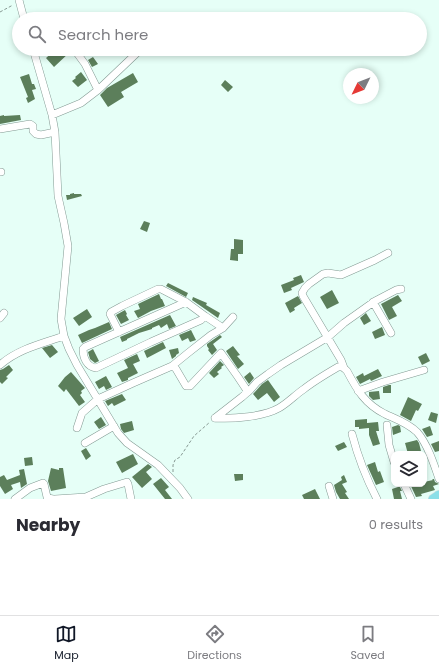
<!DOCTYPE html>
<style>
body{margin:0;font-family:Poppins,sans-serif;background:#f2f2f3;color:#2b2b33}
.controls{position:absolute;right:12px;bottom:12px;display:grid;overflow:hidden;border-radius:8px;box-shadow:0 2px 6px #0003}
.controls button{width:36px;height:36px;display:grid;place-items:center;padding:0;border:0;border-bottom:1px solid #e1e1e2;background:#fff;color:#2b2b33;font:20px sans-serif}
.compass{position:absolute;left:343px;top:68px;width:36px;height:36px;border-radius:50%;background:#fff;box-shadow:0 2px 6px #0003;rotate:227deg}
.list{margin:0;padding:0;list-style:none}
h2{display:flex;justify-content:space-between;align-items:center;height:52px;margin:0;padding:0 16px;font-size:17px}
h2 small{font-size:13px;font-weight:400;color:#7c7c81}
.icon{flex:none;width:22px;height:22px;fill:none;stroke:currentColor;stroke-width:2;stroke-linecap:round;stroke-linejoin:round}
.map{position:relative;flex:none;width:439px;height:499px;overflow:hidden}
.search{position:absolute;background:#fff;box-shadow:0 2px 6px #0003;left:12px;right:12px;top:12px;height:44px;display:flex;align-items:center;gap:10px;box-sizing:border-box;padding:0 14px;border-radius:22px;color:#7c7c81;font-size:15px}
.sheet{height:116px;background:#fff}
nav{display:flex;justify-content:space-around;align-items:center;box-sizing:border-box;height:56px;border-top:1px solid #e1e1e2;background:#fff;font-size:11px;color:#7c7c81}
nav a{display:grid;justify-items:center;gap:2px}
nav .on{color:#111827}
.map>svg:first-child{display:block}
</style>
<div class="map">
<svg width="439" height="499" viewBox="0 0 439 499">
<rect width="100%" height="100%" fill="#e6fff7"/>
<path fill="#5c7f5b" d="M 56,49 L 67,49 L 70,52 L 54,67 L 46,58 Z
M 93,57 L 98,64 L 92,67 L 88,60 Z
M 81,72 L 87,80 L 78,87 L 72,81 L 76,78 L 75,77 Z
M 133,73 L 138,82 L 121,92 L 124,97 L 108,107 L 100,95 L 107,88 Z
M 29,74 L 32,84 L 34,84 L 36,89 L 32,90 L 35,99 L 28,103 L 26,98 L 28,97 L 20,77 Z
M 225,80 L 233,87 L 228,92 L 221,85 Z
M 4,115 L 4,116 L 20,115 L 21,120 L 0,124 L 0,116 Z
M 74,193 L 74,194 L 81,194 L 82,196 L 67,200 L 66,195 L 70,195 L 70,194 Z
M 144,221 L 150,223 L 147,232 L 140,229 Z
M 234,239 L 243,240 L 243,254 L 238,254 L 238,261 L 230,260 L 231,249 L 234,249 Z
M 301,275 L 304,282 L 291,288 L 292,290 L 284,293 L 281,285 L 294,280 L 293,278 Z
M 168,283 L 188,293 L 186,297 L 166,286 Z
M 332,290 L 339,303 L 327,309 L 320,297 Z
M 159,294 L 161,299 L 162,299 L 165,306 L 151,311 L 138,318 L 134,311 L 140,309 L 138,304 Z
M 398,295 L 402,301 L 392,307 L 397,316 L 389,320 L 381,304 Z
M 298,296 L 302,303 L 294,308 L 295,310 L 290,313 L 285,303 Z
M 193,297 L 207,303 L 206,305 L 220,313 L 218,318 L 192,300 Z
M 87,309 L 92,317 L 79,326 L 73,318 Z
M 125,310 L 127,314 L 126,315 L 129,320 L 121,324 L 116,315 Z
M 366,313 L 371,321 L 364,325 L 360,318 Z
M 170,315 L 176,326 L 169,329 L 167,324 L 161,328 L 159,325 L 152,328 L 152,329 L 139,333 L 127,339 L 127,340 L 122,342 L 120,337 Z
M 109,322 L 112,329 L 82,343 L 78,335 L 89,330 L 95,328 Z
M 382,327 L 385,335 L 375,339 L 372,332 Z
M 191,330 L 196,340 L 190,342 L 188,338 L 182,341 L 179,335 Z
M 220,335 L 222,337 L 213,344 L 217,350 L 212,355 L 208,350 L 209,349 L 207,346 L 207,344 Z
M 163,342 L 166,348 L 147,358 L 144,351 Z
M 52,345 L 58,352 L 50,358 L 42,348 Z
M 233,346 L 240,355 L 237,356 L 244,364 L 238,369 L 226,351 Z
M 178,348 L 179,353 L 176,355 L 176,356 L 172,359 L 169,350 Z
M 93,349 L 99,361 L 95,363 L 90,359 L 88,352 Z
M 426,353 L 430,361 L 422,365 L 418,357 Z
M 137,354 L 140,361 L 133,364 L 138,373 L 128,378 L 128,380 L 122,382 L 117,373 L 128,368 L 124,360 Z
M 220,361 L 224,365 L 221,367 L 222,368 L 217,372 L 219,374 L 214,378 L 209,373 Z
M 9,365 L 13,370 L 6,377 L 8,378 L 2,384 L 0,382 L 0,370 L 3,369 Z
M 378,369 L 382,376 L 371,381 L 370,379 L 360,384 L 356,377 L 363,373 L 364,376 Z
M 71,372 L 85,388 L 81,391 L 82,393 L 80,395 L 85,402 L 79,406 L 66,389 L 64,392 L 58,386 L 65,377 Z
M 250,372 L 254,378 L 249,384 L 244,377 Z
M 106,376 L 112,387 L 106,390 L 104,386 L 99,389 L 95,382 Z
M 268,380 L 280,397 L 274,402 L 267,393 L 258,400 L 253,394 L 262,384 Z
M 389,385 L 391,385 L 391,393 L 383,393 L 383,387 Z
M 379,391 L 380,399 L 373,400 L 369,396 L 369,392 Z
M 122,394 L 126,400 L 114,406 L 112,403 L 108,406 L 105,401 Z
M 408,397 L 422,404 L 418,411 L 416,410 L 411,421 L 400,415 Z
M 431,412 L 438,414 L 436,423 L 428,420 Z
M 101,417 L 106,425 L 99,429 L 94,422 Z
M 367,419 L 367,423 L 378,422 L 379,431 L 376,431 L 380,444 L 373,446 L 369,435 L 369,428 L 359,429 L 359,427 L 355,427 L 355,420 Z
M 132,421 L 134,430 L 124,433 L 121,429 L 120,424 Z
M 398,425 L 400,426 L 401,432 L 393,435 L 392,427 Z
M 430,426 L 433,435 L 427,437 L 422,429 Z
M 417,440 L 419,443 L 421,451 L 408,454 L 405,443 Z
M 439,441 L 439,451 L 435,452 L 431,444 Z
M 344,442 L 347,447 L 338,451 L 335,446 Z
M 86,448 L 91,456 L 86,460 L 81,451 Z
M 133,454 L 138,464 L 122,473 L 116,462 Z
M 32,457 L 33,465 L 25,466 L 24,458 Z
M 375,462 L 378,472 L 380,471 L 384,482 L 376,485 L 367,465 Z
M 148,464 L 152,467 L 146,472 L 152,479 L 142,488 L 132,477 Z
M 51,468 L 59,470 L 59,468 L 63,468 L 66,488 L 51,491 L 48,481 Z
M 24,469 L 27,484 L 21,488 L 20,482 L 11,485 L 13,489 L 5,494 L 0,486 L 0,477 L 4,475 L 7,480 L 20,475 L 19,470 Z
M 234,474 L 243,474 L 243,480 L 235,481 Z
M 344,475 L 347,482 L 342,484 L 347,492 L 345,493 L 349,499 L 340,499 L 336,492 L 334,485 L 342,480 L 341,477 Z
M 161,478 L 169,487 L 165,490 L 172,499 L 165,499 L 153,484 Z
M 432,479 L 434,479 L 435,482 L 439,484 L 433,486 L 435,490 L 421,494 L 422,496 L 416,497 L 411,486 L 419,484 L 424,484 L 424,482 L 433,480 Z
M 398,487 L 400,487 L 402,491 L 400,491 L 402,499 L 394,499 L 392,489 Z
M 315,489 L 320,499 L 304,499 L 302,495 Z"/>
<g fill="none" stroke-linecap="round" stroke-linejoin="round">
<defs>
<path id="minor" d="M 19,0 L 24,19
M 33,49 L 52,115 L 55,132 L 58,196 L 64,223 L 68,246 L 61,319 L 64,336 L 69,349 L 77,365 L 118,433 L 127,443 L 158,465 L 180,488 L 188,499
M 74,49 L 85,64 L 98,90
M 52,115 L 81,103 L 98,90 L 140,50
M 0,129 L 30,124 L 33,126 L 33,131 L 36,134 L 41,135 L 55,132
M 0,172 L 1,172
M 373,302 L 391,333
M 205,316 L 223,328
M 0,318 L 4,313
M 119,332 L 110,314 L 111,312 L 122,306 L 158,289 L 161,289 L 186,302 L 205,316 L 201,320 L 151,342 L 96,368 C 87,367 83,358 83,349 L 85,347 L 186,302
M 0,365 C 18,349 41,344 64,336
M 172,366 L 188,353 L 211,335 L 223,328 L 233,317
M 344,368 L 341,360 L 303,296 L 302,293 L 305,288 L 309,284 L 323,274 L 328,273 L 341,275 L 375,260 L 388,253
M 358,391 L 383,382 L 424,370
M 215,418 C 233,419 263,417 279,408 C 288,403 295,395 304,389 C 314,381 326,374 338,367 C 342,366 344,368 347,371 C 357,390 365,404 385,414 C 396,419 408,423 417,432 C 427,443 434,464 439,479
M 215,418 L 242,397 L 250,390 L 257,382 L 268,374 L 281,365 L 328,337 L 344,323 L 375,301 L 396,290 L 401,289
M 387,425 L 389,445 L 394,462
M 77,428 L 82,413 L 98,399 L 133,383 L 172,366 L 174,367 L 176,369 L 186,386 L 190,386 L 221,353 L 238,377 L 248,392
M 352,434 C 358,457 366,478 377,499
M 85,443 L 114,426
M 404,484 L 411,499
M 329,486 L 333,499
M 15,499 L 30,488 L 43,483 L 44,484 L 47,497 L 48,498 L 53,499
M 55,499 L 86,497 L 104,489 L 127,482 L 128,484 L 131,499"/>
<path id="major" d="M 433,499 L 439,495"/>
</defs>
<use href="#minor" stroke="#839a93" stroke-width="8"/>
<use href="#major" stroke="#dedfdf" stroke-width="10"/>
<path stroke="#889a94" stroke-width="1" stroke-dasharray="3 2" stroke-linecap="butt" d="M 0,12 L 13,5
M 173,472 L 173,465 L 175,460 L 180,457 L 194,436 L 210,422"/>
<use href="#minor" stroke="#fff" stroke-width="7"/>
<use href="#major" stroke="#8bdfe8" stroke-width="9"/>
</g>
</svg>
<div class="controls">
<button><svg class="icon" aria-label="layers" viewBox="0 0 24 24"><path d="M12 4l9 5-9 5-9-5zM3 14l9 5 9-5"/></svg></button>
</div>
<svg class="compass" viewBox="-18 -18 36 36"><path d="M0-13l5 13h-10z" fill="#e53935"/><path d="M0 13l5-13h-10z" fill="#7c7c81"/></svg>
<div class="search"><svg class="icon" aria-label="search" viewBox="0 0 24 24"><circle cx="10" cy="10" r="6"/><path d="M15 15l6 6"/></svg>Search here</div>
</div>
<section class="sheet">
<h2>Nearby<small>0 results</small></h2>
<ul class="list">
</ul>
</section>
<nav>
<a class="on"><svg class="icon" aria-label="map" viewBox="0 0 24 24"><path d="M3 6l6-2 6 2 6-2v14l-6 2-6-2-6 2zM9 4v14M15 6v14"/></svg>Map</a>
<a><svg class="icon" aria-label="directions" viewBox="0 0 24 24"><path d="M12 3l9 9-9 9-9-9zM9 14v-3h6M13 9l2 2-2 2"/></svg>Directions</a>
<a><svg class="icon" aria-label="saved" viewBox="0 0 24 24"><path d="M7 4h10v16l-5-4-5 4z"/></svg>Saved</a>
</nav>
